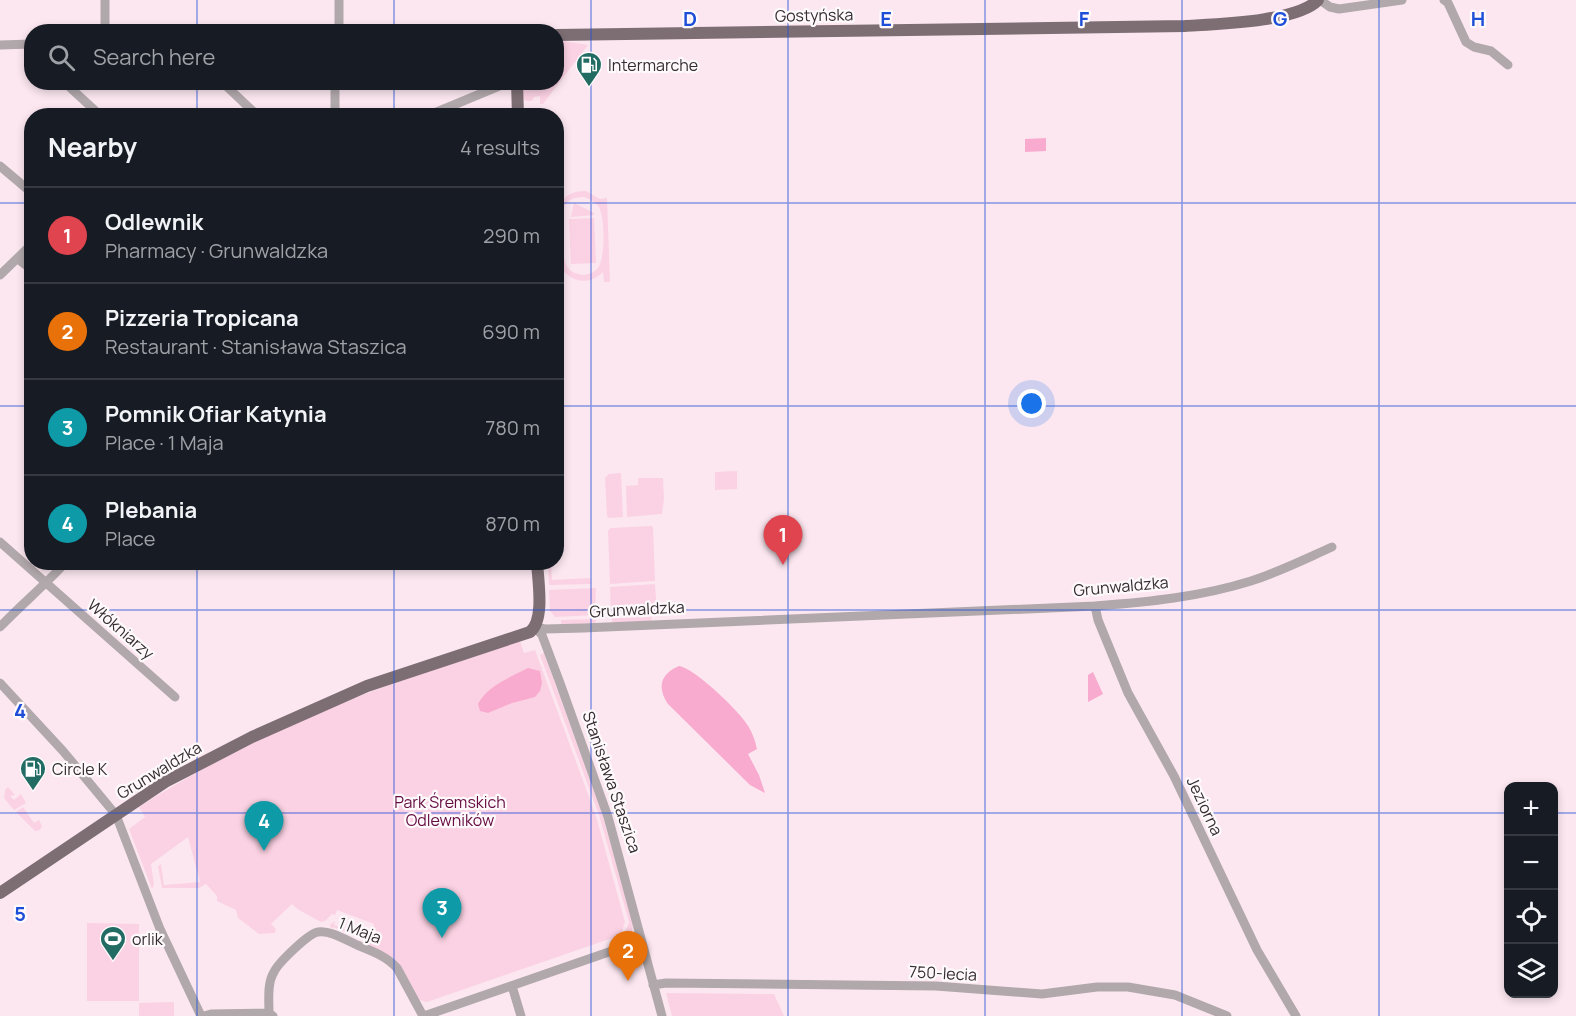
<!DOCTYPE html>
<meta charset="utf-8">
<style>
body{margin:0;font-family:Manrope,sans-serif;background:#20242c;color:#f1f3f6}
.controls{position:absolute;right:18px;bottom:18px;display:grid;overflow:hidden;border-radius:12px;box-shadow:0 3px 9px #0003}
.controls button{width:54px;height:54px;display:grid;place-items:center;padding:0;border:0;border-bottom:2px solid #363941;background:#171b24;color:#f1f3f6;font:30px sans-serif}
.you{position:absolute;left:1032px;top:404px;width:21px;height:21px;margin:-15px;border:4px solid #fff;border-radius:50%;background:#1a73e8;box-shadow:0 0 0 9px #1a73e833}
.badge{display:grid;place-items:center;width:39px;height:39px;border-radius:50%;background:#94b6b4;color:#fff;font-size:20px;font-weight:700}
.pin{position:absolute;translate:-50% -50px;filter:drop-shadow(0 2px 3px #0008)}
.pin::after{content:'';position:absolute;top:32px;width:21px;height:18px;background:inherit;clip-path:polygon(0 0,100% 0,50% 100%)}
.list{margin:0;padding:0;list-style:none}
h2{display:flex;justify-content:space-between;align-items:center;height:78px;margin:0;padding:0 24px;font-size:26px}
h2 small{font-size:20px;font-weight:400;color:#9ea1a6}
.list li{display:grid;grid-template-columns:39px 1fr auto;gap:18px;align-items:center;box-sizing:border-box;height:96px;padding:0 24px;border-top:2px solid #363941}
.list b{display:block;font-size:22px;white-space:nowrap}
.list p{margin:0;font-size:20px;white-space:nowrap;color:#9ea1a6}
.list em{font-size:20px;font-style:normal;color:#9ea1a6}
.icon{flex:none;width:33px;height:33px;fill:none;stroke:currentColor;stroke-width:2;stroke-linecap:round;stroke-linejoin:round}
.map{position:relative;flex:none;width:1576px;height:1016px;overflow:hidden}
.search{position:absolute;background:#171b24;box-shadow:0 3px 9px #0003;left:24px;top:24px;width:540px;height:66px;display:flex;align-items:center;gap:15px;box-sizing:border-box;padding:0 21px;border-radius:24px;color:#9ea1a6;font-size:22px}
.panel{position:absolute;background:#171b24;box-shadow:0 3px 9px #0003;left:24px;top:108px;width:540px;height:462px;border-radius:24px}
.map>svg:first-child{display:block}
</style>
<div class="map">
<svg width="1576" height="1016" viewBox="0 0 1576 1016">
<rect width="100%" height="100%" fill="#fce7f0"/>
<path fill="#fbd2e3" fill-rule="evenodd" d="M 557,40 L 588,45 L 543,104 L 540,104 L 540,96 L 534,97 L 532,101 L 526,101 L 523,98 L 521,83 L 556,82 Z
M 586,191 L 600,199 L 607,198 L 610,282 L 604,282 L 603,272 C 587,288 566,281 557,261 L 557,264 L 558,206 C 564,195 573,191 586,191 ZM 584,197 C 590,199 595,202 599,207 C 605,218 606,263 596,270 C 591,274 584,276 578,274 C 561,270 563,249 562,235 C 562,226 559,215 564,207 C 568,199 576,197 584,197 Z
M 574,203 L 594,213 L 594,215 L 571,217 Z
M 594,218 L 596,263 L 571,264 L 569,219 Z
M 737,471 L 737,489 L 715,490 L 715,472 Z
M 621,473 L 623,517 L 609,518 L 607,516 L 605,478 L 609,474 Z
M 638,478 L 663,478 L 664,499 L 662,514 L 627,517 L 626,486 L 638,485 Z
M 651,526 L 653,527 L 655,581 L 610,584 L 608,531 L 610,528 Z
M 548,563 L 551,563 L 552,580 L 590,578 L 591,584 L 549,585 Z
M 655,584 L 657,613 L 613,614 L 611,613 L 610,587 Z
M 596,588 L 595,615 L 555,617 L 550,611 L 549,590 Z
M 651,617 L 652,621 L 613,623 L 611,618 Z
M 597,619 L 595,623 L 561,625 L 561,620 Z
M 520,641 L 524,653 L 535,650 L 596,816 L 625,922 L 621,935 L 427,1002 L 419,1000 C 403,971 400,957 366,946 L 368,941 L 333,927 L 332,930 L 330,925 L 335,921 L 334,925 L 369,939 L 374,924 L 337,910 L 335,915 L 332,914 L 325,921 L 321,922 L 299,910 L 292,904 L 271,924 L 276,929 L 275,933 L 259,934 L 238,918 L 236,910 L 217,901 L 217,896 L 206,884 L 199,888 L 162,888 L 158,866 L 161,864 L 164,885 L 200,882 L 188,837 L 151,864 L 154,885 L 152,889 L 129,829 L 145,817 L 139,807 C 193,773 250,742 309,716 C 377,687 450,665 520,641 Z
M 544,653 L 601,810 L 633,924 L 631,937 L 624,942 L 623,938 L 629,922 L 599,815 L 540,655 Z
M 8,787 L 15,795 L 10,796 L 14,800 L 21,794 L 26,803 L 14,810 L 4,798 L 5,790 Z
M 23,807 L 34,823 L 39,820 L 42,826 L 40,830 L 35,831 L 16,812 Z
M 87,923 L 139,924 L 139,1001 L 87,1001 Z
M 666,993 L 774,994 L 784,1016 L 672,1016 Z
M 174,1002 L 174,1016 L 139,1016 L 139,1003 Z"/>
<path fill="#f8abce" d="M 1046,138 L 1046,151 L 1025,152 L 1025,139 Z
M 679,666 C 694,668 737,709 746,723 C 752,731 755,740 757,749 L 748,754 L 759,775 L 765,793 L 750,785 L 668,704 C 657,688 660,674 679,666 Z
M 528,668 L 540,671 L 542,683 L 540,691 L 535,697 L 512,703 L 488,713 L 480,711 L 478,704 C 486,687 512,676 528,668 Z
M 1093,672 L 1103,694 L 1088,702 L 1088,675 Z"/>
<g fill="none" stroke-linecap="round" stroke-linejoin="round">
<path stroke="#b1a8ab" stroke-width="9" d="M 105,0 L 105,32
M 339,0 L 339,32
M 1320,0 L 1330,7 L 1339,9 L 1402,0
M 1444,0 L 1448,3 L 1466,42 L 1474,47 L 1491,51 L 1508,65
M 0,45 L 32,44
M 64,82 L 101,116
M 222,82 L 258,116
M 335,82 L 335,116
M 427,116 L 509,82
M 0,166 L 32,193
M 18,259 L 32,270
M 0,275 L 32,244
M 0,542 L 175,697
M 1095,606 L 1098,620 L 1128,693 L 1174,776 L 1257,950 L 1296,1016
M 0,627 C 21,605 45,585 66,562
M 535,627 L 545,629 L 583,628 L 1095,606 C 1148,602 1200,597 1251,581 C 1279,572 1305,559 1332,547
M 535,627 L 542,635 L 560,683 L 608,817 L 662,1016
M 0,683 L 63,751 L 116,815 L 160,929 L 201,1016
M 653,985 L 666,983 L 936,986 L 1042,994 L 1097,987 L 1128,987 L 1175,995 L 1227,1016
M 512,986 L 521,1016
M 269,1013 C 269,1000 267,983 274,972 C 278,963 309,933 318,932 C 330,930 346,940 357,945 C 372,951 386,956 397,968 L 423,1016
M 204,1016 L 211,1014 L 269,1013 L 273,1016
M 424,1016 L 626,946 L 640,937"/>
<path stroke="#7d6e74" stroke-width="12" d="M 556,35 L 1185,26 C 1217,24 1297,22 1318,0
M 517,82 L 518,116
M 0,893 L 165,782 L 252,737 L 367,686 L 530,632 C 545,620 538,581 537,562"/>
</g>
<path fill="none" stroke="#1d4ed8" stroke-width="1.5" stroke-opacity="0.55" d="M 197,0 L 197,32M 394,0 L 394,32M 591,0 L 591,1016M 788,0 L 788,1016M 985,0 L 985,1016M 1182,0 L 1182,1016M 1379,0 L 1379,1016M 197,82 L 197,116M 394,82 L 394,116M 0,203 L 32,203M 556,203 L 1576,203M 0,406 L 32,406M 556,406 L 1576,406M 197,562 L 197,1016M 394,562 L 394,1016M 0,610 L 1576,610M 0,813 L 1508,813M 1554,813 L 1576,813"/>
<defs>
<symbol id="fuel-pin" viewBox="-11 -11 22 30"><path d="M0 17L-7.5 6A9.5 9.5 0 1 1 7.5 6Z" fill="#236c64" stroke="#fef9fb"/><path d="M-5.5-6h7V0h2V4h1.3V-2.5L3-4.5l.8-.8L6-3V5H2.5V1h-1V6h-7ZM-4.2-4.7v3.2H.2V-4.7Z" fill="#fff"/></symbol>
<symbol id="stadium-pin" viewBox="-11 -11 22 30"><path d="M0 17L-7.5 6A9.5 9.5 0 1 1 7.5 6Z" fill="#236c64" stroke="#fef9fb"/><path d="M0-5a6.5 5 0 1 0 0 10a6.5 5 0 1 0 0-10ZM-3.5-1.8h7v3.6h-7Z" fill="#fff"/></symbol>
</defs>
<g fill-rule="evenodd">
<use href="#fuel-pin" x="574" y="50" width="30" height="40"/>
<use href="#fuel-pin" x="18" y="754" width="30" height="40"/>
<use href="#stadium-pin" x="98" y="924" width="30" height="40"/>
</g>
<g text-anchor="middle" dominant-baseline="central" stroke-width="4.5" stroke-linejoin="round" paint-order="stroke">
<g font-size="16" fill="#352d31" stroke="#fef9fb">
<text transform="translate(814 15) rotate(-1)">Gostyńska</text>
<text transform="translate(1121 586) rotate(-5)">Grunwaldzka</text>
<text transform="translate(637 609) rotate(-3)">Grunwaldzka</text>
<text transform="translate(121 629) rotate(41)">Włókniarzy</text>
<text transform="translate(159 770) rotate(-31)">Grunwaldzka</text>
<text transform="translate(612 782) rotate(71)">Stanisława Staszica</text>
<text transform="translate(1205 806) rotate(65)">Jeziorna</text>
<text transform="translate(360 930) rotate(22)">1 Maja</text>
<text transform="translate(943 973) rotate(3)">750-lecia</text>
</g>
<g font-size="16" fill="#352d31" stroke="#fef9fb" text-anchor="start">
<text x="608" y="65">Intermarche</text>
<text x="52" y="769">Circle K</text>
<text x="132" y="939">orlik</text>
</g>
<g font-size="16" fill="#650c41" stroke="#fef9fb">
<text x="450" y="802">Park Śremskich<tspan x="450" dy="18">Odlewników</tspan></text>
</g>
</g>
<g font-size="20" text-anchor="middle" font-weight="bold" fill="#1d4ed8" stroke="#fef9fb" stroke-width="4.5" stroke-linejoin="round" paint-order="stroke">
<text x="690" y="26">D</text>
<text x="886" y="26">E</text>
<text x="1084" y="26">F</text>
<text x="1280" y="26">G</text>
<text x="1478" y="26">H</text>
<text x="20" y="718">4</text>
<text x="20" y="921">5</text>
</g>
</svg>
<div class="controls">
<button>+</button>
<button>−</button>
<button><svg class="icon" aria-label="locate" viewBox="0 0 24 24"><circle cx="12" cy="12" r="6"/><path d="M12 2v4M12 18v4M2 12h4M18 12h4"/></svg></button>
<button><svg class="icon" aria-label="layers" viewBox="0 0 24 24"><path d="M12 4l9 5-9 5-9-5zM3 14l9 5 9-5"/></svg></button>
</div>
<div class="you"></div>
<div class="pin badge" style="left:783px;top:565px;background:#e0444e">1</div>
<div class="pin badge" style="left:628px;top:981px;background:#e8710a">2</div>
<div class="pin badge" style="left:442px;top:938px;background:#0f9aa8">3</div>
<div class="pin badge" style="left:264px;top:851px;background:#0f9aa8">4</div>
<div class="search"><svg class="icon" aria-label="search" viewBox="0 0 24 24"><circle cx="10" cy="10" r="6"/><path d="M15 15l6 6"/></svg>Search here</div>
<section class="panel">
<h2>Nearby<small>4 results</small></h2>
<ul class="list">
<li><span class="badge" style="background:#e0444e">1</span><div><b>Odlewnik</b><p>Pharmacy · Grunwaldzka</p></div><em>290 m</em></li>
<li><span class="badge" style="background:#e8710a">2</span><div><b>Pizzeria Tropicana</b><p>Restaurant · Stanisława Staszica</p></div><em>690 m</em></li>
<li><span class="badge" style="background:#0f9aa8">3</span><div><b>Pomnik Ofiar Katynia</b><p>Place · 1 Maja</p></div><em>780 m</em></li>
<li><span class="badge" style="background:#0f9aa8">4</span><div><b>Plebania</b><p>Place</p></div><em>870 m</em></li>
</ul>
</section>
</div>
